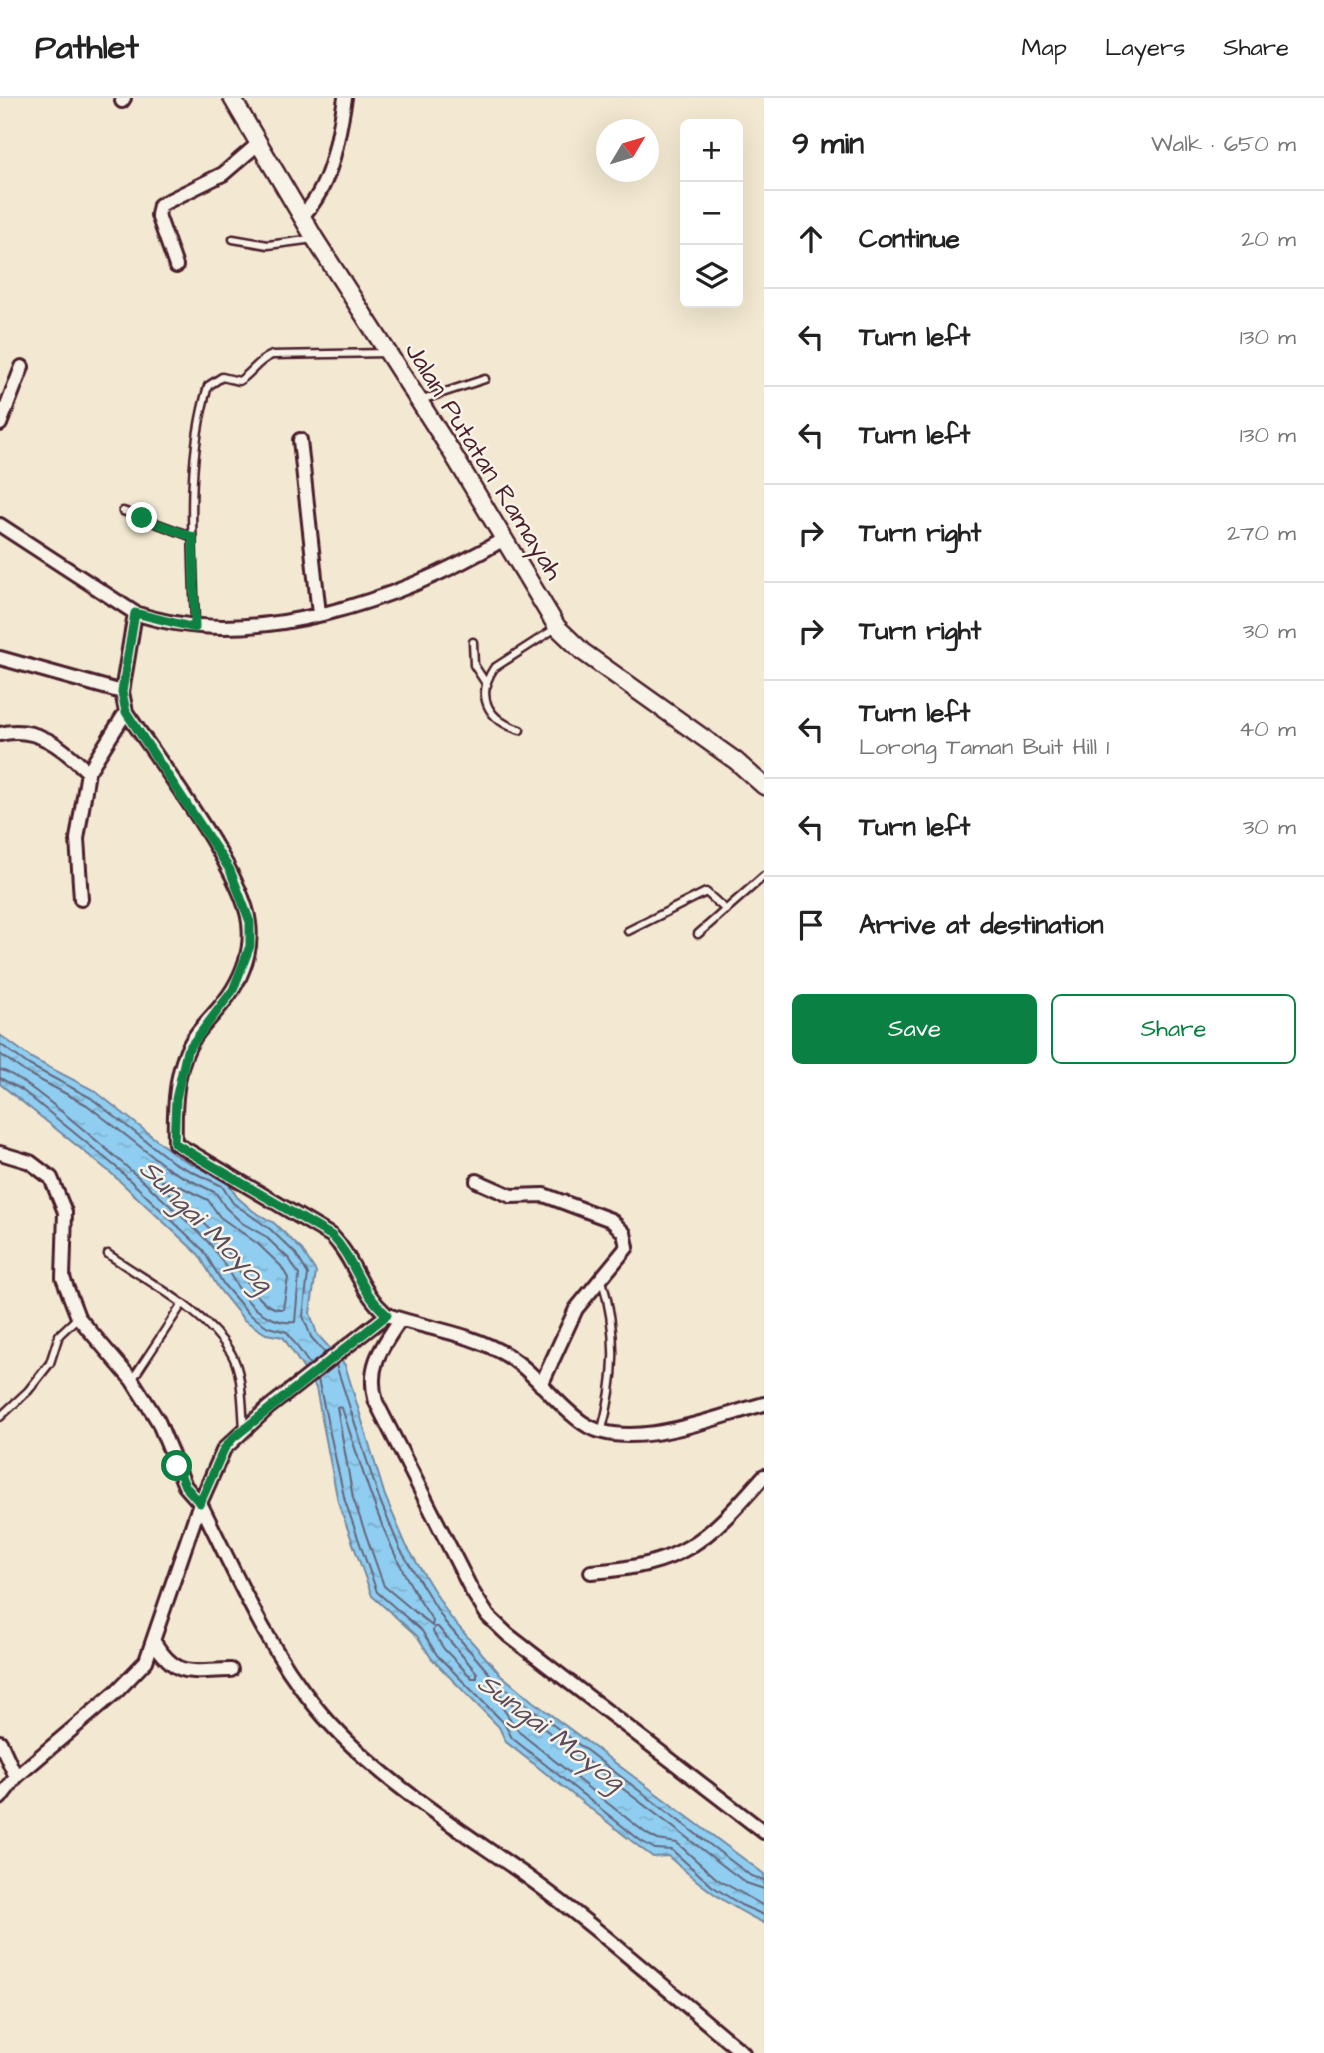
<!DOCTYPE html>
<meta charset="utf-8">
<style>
body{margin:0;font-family:"Architects Daughter",sans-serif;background:#f2f2f2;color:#222}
.controls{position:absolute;right:21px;top:21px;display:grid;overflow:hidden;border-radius:10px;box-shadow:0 7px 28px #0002}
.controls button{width:63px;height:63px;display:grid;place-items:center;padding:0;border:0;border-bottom:2px solid #e0e0e0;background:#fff;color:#222;font:35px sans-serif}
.compass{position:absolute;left:596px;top:21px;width:63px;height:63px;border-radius:50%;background:#fff;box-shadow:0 7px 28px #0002;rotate:52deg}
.stop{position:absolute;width:21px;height:21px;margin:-16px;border:5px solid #0b8043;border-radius:50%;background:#fff}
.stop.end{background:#0b8043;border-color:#fff;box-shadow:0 2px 7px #0008}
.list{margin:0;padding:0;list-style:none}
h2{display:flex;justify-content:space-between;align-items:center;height:91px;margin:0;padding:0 28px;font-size:30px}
h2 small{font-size:23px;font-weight:400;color:#767676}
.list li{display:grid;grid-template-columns:46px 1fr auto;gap:21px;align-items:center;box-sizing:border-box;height:98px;padding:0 28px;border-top:2px solid #e0e0e0}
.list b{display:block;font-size:26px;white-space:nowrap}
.list p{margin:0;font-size:23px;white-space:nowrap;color:#767676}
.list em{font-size:23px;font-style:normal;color:#767676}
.actions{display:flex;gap:14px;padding:21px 28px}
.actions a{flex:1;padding:16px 0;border:2px solid #0b8043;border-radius:10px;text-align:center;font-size:24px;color:#0b8043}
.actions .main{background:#0b8043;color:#fff}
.icon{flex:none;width:38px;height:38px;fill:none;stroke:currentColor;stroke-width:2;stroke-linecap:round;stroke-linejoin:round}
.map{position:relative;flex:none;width:764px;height:1955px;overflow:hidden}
header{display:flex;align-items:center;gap:42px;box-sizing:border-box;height:98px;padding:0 35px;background:#fff;border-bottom:2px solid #e0e0e0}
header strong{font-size:33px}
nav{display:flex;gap:38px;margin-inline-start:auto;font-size:24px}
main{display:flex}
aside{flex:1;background:#fff}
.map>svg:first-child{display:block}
</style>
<header>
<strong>Pathlet</strong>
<nav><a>Map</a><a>Layers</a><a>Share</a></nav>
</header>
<main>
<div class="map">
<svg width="764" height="1955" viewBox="0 0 764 1955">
<defs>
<pattern id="water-ripples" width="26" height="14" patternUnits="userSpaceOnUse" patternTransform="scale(1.75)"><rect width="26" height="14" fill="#8fcef0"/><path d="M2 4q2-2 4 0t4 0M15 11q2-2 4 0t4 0" fill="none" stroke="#7db0ce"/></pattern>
</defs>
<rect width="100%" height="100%" fill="#f3e9d2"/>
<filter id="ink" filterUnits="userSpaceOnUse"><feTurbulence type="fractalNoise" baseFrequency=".0143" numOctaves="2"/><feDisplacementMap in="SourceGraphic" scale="14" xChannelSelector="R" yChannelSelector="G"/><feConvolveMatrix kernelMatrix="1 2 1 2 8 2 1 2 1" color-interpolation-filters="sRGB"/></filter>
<g filter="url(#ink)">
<path fill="url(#water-ripples)" stroke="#7388a1" stroke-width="2" d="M 0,937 L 33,961 L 95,993 L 178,1059 L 227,1083 L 237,1099 L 253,1113 L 274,1125 L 302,1152 L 316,1174 L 310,1215 L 317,1236 L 345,1267 L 385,1398 L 406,1447 L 450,1519 L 500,1576 L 531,1602 L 764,1776 L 764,1825 C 727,1808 698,1785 668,1758 L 653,1759 L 638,1748 L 506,1644 L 499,1629 L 432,1561 L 417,1538 L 372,1498 L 338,1404 L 316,1290 L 283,1239 L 266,1236 L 244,1222 L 219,1191 L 199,1157 L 111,1075 L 0,986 Z"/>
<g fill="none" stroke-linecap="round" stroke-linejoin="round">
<path stroke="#66657a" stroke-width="2" d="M 0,946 L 29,967 L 91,1000 L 174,1065 L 222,1088 L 233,1105 L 270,1131 L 296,1156 L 308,1176 L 303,1218 L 311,1239 L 325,1255
M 0,956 L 25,974 L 87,1007 L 170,1072 L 216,1095 L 225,1109 L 242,1125 L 265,1138 L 290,1162 L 299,1177 L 295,1224 C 282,1226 266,1219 256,1211 C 235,1193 227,1165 209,1145 C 186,1120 23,973 0,972
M 0,980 L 22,992 L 116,1069 L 203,1152 L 224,1187 L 249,1216 L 268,1229 L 287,1234 L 310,1267
M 167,1082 L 208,1102 L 220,1119 L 258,1146 L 281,1168 L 288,1180 L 283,1211 C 256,1214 234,1159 219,1141 C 203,1121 180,1105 162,1088 L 162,1083 Z
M 336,1267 L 379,1400 L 400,1451 L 445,1524 L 494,1581 L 527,1607 L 751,1778 L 764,1782
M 318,1281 L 345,1403 L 377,1494 L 422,1533 L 437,1557 L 504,1625 L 512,1640 L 641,1743 L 655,1751 L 672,1752 L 712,1788 L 741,1807 L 764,1817
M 337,1309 L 342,1310 C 367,1387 386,1455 433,1523 L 432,1528 L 384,1488 L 353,1400 Z
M 434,1529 L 438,1529 L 477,1575 L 477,1580 L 472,1580 L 444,1551 L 433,1534 Z
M 764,1791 L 746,1785 L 499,1596 L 493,1596 L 519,1634 L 596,1696 L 647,1736 L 658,1742 L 677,1745 L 717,1781 L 764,1808"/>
<defs>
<path id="lane" d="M 233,141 L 268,147 L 314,141
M 421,302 L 485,281
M 123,413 L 193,439
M 195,527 C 193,448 185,364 208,288 L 222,279 L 239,283 C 252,275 257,263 272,257 L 387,255
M 473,544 L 474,567 L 487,587
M 520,632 C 490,623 474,600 494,570 L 556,530
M 628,833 L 706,794 L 726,812
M 698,836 L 764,778
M 108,1156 C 149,1185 205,1212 231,1255 C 243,1275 242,1308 244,1330
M 132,1282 L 181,1208
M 0,1319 L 28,1293 L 50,1265 L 59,1237 L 78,1219
M 601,1335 C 616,1281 618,1236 602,1182"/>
<path id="street" d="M 122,3 L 124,0
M 302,118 C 332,88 338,41 345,0
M 176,168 L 158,117 L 160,107 L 223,76 L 259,45
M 0,326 L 22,269
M 300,342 L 319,516
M 0,427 L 135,515
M 0,560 L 122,594
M 0,636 C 37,627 63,650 88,674
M 81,801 L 77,741 L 88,674 L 126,614
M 0,1055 L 30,1064 L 51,1080 L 65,1114 L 63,1180 L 78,1219 L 132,1282 L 158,1323 L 185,1388 L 200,1405 C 235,1474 265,1547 315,1608 C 371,1677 452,1726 525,1777 C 601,1832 671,1895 743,1955
M 477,1083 L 511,1098 L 544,1097 L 611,1122 L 624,1135 L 627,1149 L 576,1211 L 541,1287
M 387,1217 C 357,1190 356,1163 332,1138 L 175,1045 C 174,1010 175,966 196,937 C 208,921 223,908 233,891 C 245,871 252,848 249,825 C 244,775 157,660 126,614 L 122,594 L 135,515 C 252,555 402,501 504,441
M 400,1222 C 381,1250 366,1269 376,1304 L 472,1493 L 488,1518 L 508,1537 L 764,1734
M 591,1474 C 683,1467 705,1445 764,1378
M 154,1544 C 178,1582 191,1572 231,1572
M 0,1644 L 16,1679
M 0,1700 L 16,1679 L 117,1593 L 146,1563 L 200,1405 L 224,1351 L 268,1310 L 387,1217 C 427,1231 469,1234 508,1258 C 536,1275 556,1307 583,1325 C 628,1356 715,1319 764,1306"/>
<path id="secondary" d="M 232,0 L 315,141 L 451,353 L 557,529 L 583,554 L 736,663 L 764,688"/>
</defs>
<use href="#lane" stroke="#4a1f2b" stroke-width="11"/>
<use href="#street" stroke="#4a1f2b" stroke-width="18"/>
<use href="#secondary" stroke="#4a1f2b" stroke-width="21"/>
<use href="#lane" stroke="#f7f3e8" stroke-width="6"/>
<use href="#street" stroke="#f7f3e8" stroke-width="12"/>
<use href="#secondary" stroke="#f7f3e8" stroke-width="16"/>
</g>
</g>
<g fill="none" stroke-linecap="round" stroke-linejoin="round" filter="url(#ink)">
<path stroke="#0b8043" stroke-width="9" d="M 142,420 L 193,439 L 195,530 L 135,515 L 122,594 L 126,614 L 230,772 L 250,824 L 250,848 L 233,892 L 187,953 L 176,1001 L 174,1045 L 332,1138 C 356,1163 357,1190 387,1217 L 233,1340 L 224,1351 L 200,1405 L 185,1388 L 177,1368"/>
</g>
<g text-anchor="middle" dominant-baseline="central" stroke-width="5" stroke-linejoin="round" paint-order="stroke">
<g font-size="26" fill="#4a1f2b" stroke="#f7f3e8">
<text transform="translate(484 363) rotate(58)">Jalan Putatan Ramayah</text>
</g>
<g font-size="28" font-style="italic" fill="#5b4b5c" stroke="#f7f3e8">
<text transform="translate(206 1128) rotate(45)">Sungai Moyog</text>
<text transform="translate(551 1634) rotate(37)">Sungai Moyog</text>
</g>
</g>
</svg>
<div class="controls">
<button>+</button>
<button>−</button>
<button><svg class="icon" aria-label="layers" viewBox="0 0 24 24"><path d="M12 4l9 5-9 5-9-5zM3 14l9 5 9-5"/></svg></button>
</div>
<svg class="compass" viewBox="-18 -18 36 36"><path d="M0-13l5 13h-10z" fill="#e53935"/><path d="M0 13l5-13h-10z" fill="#767676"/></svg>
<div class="stop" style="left:177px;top:1368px"></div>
<div class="stop end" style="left:142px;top:420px"></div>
</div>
<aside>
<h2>9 min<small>Walk · 650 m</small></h2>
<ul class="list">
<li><svg class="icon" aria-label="ahead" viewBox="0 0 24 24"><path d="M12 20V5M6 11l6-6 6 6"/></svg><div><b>Continue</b></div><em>20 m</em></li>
<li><svg class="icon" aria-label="left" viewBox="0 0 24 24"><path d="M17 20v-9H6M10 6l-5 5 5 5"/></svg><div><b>Turn left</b></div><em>130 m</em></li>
<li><svg class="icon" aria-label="left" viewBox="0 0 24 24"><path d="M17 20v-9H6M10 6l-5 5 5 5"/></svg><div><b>Turn left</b></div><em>130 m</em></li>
<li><svg class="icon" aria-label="right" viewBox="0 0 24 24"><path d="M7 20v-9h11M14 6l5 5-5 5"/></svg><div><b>Turn right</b></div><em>270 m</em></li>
<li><svg class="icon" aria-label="right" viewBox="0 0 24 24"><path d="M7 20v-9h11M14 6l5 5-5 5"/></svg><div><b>Turn right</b></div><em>30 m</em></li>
<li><svg class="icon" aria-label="left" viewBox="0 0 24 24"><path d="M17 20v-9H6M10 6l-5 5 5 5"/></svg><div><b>Turn left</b><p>Lorong Taman Buit Hill 1</p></div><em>40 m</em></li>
<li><svg class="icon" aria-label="left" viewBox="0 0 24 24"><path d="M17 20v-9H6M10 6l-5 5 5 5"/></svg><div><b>Turn left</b></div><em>30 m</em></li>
<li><svg class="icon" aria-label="arrive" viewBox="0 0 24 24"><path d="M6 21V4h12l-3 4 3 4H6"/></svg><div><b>Arrive at destination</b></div></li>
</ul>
<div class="actions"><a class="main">Save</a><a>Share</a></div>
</aside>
</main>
